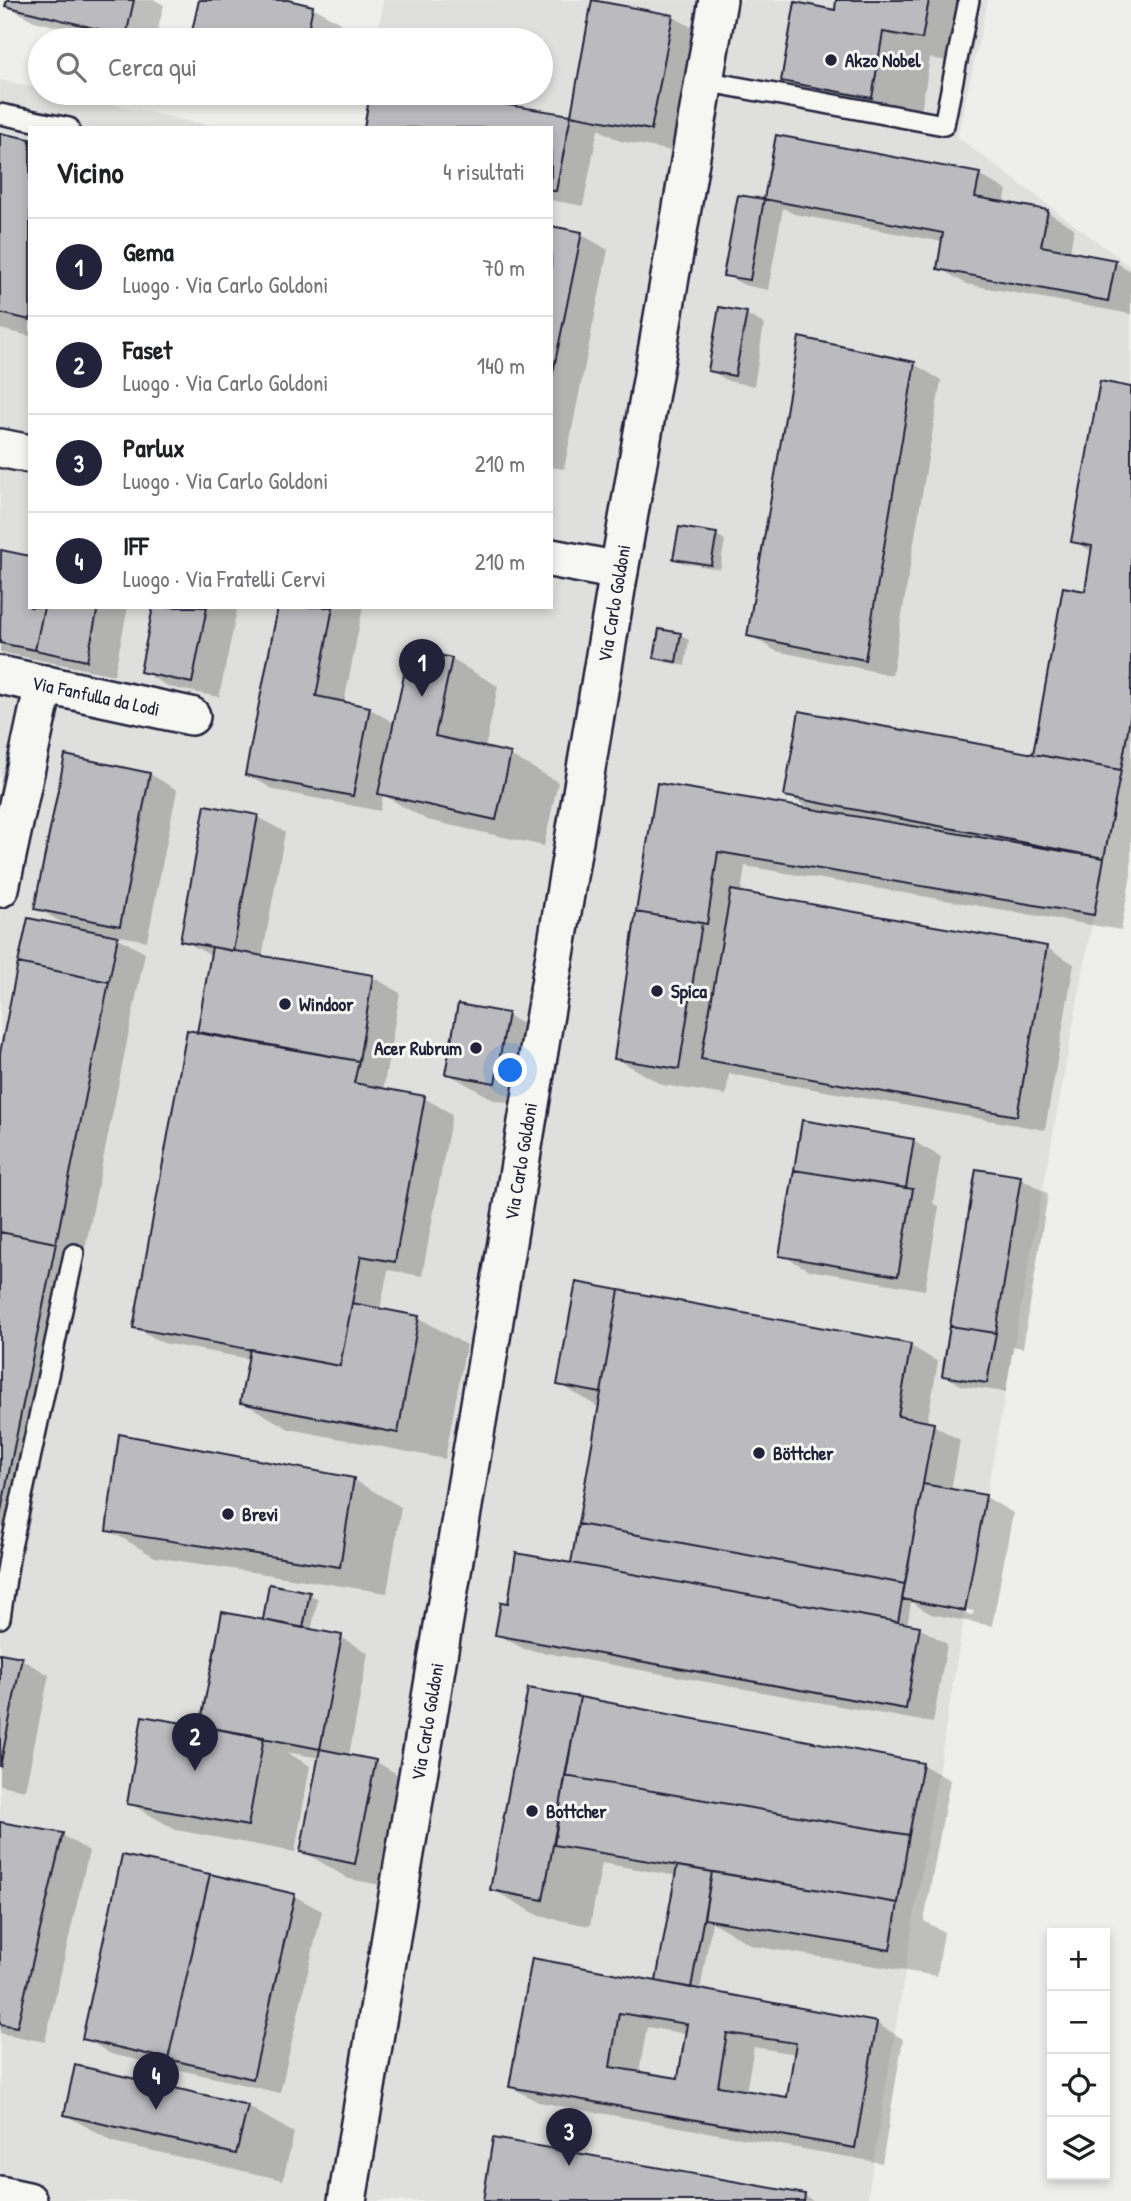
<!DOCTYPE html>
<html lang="it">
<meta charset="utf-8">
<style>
body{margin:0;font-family:"Patrick Hand",sans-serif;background:#f2f2f2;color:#202124}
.controls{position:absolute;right:21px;bottom:21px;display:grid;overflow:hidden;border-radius:0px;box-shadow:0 4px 10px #0003}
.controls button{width:63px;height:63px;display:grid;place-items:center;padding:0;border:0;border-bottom:2px solid #e0e0e0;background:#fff;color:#202124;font:35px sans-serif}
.you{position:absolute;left:511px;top:1071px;width:24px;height:24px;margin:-18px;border:5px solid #fff;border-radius:50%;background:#1a73e8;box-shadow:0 0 0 10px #1a73e833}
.badge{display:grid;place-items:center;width:46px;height:46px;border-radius:50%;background:#22223b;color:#fff;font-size:23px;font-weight:700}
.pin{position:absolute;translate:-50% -58px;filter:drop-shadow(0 2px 4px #0008)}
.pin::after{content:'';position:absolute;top:37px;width:24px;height:21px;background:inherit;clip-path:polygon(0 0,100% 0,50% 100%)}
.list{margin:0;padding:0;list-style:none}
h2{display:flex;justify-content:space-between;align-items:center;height:91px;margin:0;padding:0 28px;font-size:30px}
h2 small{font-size:23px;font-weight:400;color:#757577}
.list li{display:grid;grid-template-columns:46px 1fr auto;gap:21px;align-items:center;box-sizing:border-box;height:98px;padding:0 28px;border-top:2px solid #e0e0e0}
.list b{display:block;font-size:26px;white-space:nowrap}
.list p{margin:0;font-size:23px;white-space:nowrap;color:#757577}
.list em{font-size:23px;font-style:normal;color:#757577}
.icon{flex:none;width:38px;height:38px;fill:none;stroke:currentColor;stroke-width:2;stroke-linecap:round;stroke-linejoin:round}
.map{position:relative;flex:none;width:1131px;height:2201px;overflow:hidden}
.search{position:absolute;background:#fff;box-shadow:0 4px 10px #0003;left:28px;top:28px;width:525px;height:77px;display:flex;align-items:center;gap:18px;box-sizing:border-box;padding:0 24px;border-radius:38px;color:#757577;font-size:26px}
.panel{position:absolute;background:#fff;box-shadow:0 4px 10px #0003;left:28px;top:126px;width:525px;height:483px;border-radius:0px}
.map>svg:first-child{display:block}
</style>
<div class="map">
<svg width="1131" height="2201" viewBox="0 0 1131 2201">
<rect width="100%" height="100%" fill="#eeeeeb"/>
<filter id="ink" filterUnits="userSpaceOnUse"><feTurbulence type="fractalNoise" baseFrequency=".0143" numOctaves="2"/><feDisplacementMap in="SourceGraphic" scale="14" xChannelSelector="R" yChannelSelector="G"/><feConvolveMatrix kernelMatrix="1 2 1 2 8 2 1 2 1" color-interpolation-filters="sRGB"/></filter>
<g filter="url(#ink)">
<path fill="#dfdfde" d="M 383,0 L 988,0 L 957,137 L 1131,267 L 1131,712 L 965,1611 L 867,2201 L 0,2201 L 0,80 L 40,89 L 40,93 L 60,93 L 220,128 L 30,128 L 30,607 L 551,607 L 551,128 L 364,128 L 370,93 L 541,93 L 541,40 L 377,40 Z"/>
<path fill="#0003" fill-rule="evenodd" d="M 8,0 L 155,0 L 164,5 L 155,40 L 112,40 L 34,21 L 7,6 Z
M 201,0 L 280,0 L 313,7 L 340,23 L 336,40 L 192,40 Z
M 838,0 L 981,0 L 969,65 L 930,58 L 919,124 L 830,108 L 782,80 L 836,12 Z
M 594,1 L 672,16 L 719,43 L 698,156 L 620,141 L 598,129 L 583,206 L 551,200 L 551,128 L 366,128 L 371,93 L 422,93 L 572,117 Z
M 275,93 L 325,93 L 322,103 Z
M 0,134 L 30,140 L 30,336 L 0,329 Z
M 777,137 L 979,175 L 1007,190 L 1004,204 L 1047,212 L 1074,228 L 1070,253 L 1115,262 L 1131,271 L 1131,314 L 966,284 L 939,268 L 943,242 L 794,214 L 783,208 L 768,290 L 744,285 L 725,275 L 739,197 L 766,201 Z
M 551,228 L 581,234 L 608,250 L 564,469 L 551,467 Z
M 746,314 L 764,324 L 754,386 L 728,381 L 710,370 Z
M 914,364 L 941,380 L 892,675 L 776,651 L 749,635 Z
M 1131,389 L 1131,875 L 1121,930 L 745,866 L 741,893 L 1047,948 L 1074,964 L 1045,1130 L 729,1074 L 726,1095 L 663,1085 L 615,1058 L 659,785 L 813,810 L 786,795 L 1034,756 L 1086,593 L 1093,552 L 1073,541 Z
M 716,535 L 725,540 L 720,569 L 684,563 L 675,558 Z
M 0,551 L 30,557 L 30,607 L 128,607 L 114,675 L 0,652 Z
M 155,607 L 232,607 L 237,610 L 219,697 L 169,687 L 142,671 Z
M 279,607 L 363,607 L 344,703 L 370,709 L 396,724 L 451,659 L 498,686 L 485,749 L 510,755 L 558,782 L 544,846 L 427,820 L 383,795 L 380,811 L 274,790 L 247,774 Z
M 680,635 L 689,640 L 685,666 L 665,662 L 656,657 Z
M 150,774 L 177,790 L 147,941 L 111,934 L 145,953 L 28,1530 L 0,1525 L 0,1063 L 70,927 L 36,908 Z
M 257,817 L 285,832 L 262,958 L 373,977 L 400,993 L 383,1090 L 424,1098 L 452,1114 L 422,1276 L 388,1270 L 380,1310 L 419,1318 L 466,1345 L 445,1459 L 289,1429 L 242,1402 L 250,1359 L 163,1343 L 135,1327 L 198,1035 L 212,956 L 182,940 Z
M 507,1015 L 554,1042 L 542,1109 L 494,1100 L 447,1073 Z
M 913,1141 L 941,1157 L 933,1203 L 939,1207 L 925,1290 L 809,1270 L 781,1255 Z
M 1021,1178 L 1048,1194 L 1023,1348 L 1013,1346 L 1006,1392 L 962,1386 L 944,1375 Z
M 911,1346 L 938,1362 L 927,1423 L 933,1425 L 960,1440 L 951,1491 L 986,1497 L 1013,1513 L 992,1626 L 931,1614 L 911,1602 L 907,1626 L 920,1628 L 947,1644 L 933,1723 L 524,1649 L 497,1634 L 509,1605 L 579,1566 L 600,1408 L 559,1384 ZM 931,1603 L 974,1611 L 973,1615 L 931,1606 Z
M 354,1480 L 401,1507 L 387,1593 L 155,1557 L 108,1530 Z
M 309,1594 L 318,1599 L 311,1631 L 341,1637 L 368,1653 L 349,1756 L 375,1761 L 422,1789 L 402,1889 L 349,1879 L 302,1851 L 320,1758 L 286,1752 L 310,1766 L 295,1852 L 176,1830 L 129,1803 L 208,1729 L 271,1623 Z
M 0,1655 L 21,1659 L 49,1675 L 25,1790 L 0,1785 Z
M 529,1690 L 923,1765 L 950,1780 L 924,1921 L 944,1932 L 937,1976 L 753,1946 L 712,1922 L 700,1991 L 876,2023 L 903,2039 L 882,2163 L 538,2102 L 511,2087 L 533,1960 L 665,1984 L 677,1876 L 602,1863 L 590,1926 L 539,1916 L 492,1889 ZM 647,2027 L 687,2034 L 680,2080 L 639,2073 ZM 754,2047 L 796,2054 L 789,2099 L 746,2092 Z
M 0,1824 L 62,1835 L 89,1851 L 45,2042 L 0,2033 Z
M 294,1896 L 322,1911 L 280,2093 L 111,2054 L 84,2038 Z
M 247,2106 L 294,2133 L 283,2180 L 113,2142 L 66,2115 Z
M 805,2196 L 814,2201 L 485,2201 Z"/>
<path fill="#bbbbbf" stroke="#22223b" stroke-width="2" fill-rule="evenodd" d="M 7,0 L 134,0 L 126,36 L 5,6 Z
M 199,0 L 288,0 L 313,6 L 306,40 L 190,40 Z
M 592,0 L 673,15 L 651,130 L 571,115 Z
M 836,0 L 929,0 L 922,39 L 883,32 L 872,98 L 781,81 L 795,2 L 835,10 Z
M 370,93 L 433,93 L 571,115 L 556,191 L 551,191 L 551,128 L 364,128 Z
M 0,133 L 30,139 L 30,320 L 0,313 Z
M 776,135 L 980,173 L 975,197 L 1048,210 L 1041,246 L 1116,260 L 1108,301 L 937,269 L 943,233 L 764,199 Z
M 738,195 L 764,199 L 750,280 L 723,276 Z
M 551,226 L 582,232 L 551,382 Z
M 719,307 L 747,312 L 735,376 L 708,371 Z
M 799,337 L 915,362 L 865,660 L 747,636 Z
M 1100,381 L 1131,387 L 1131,712 L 1121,770 L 1033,754 L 1063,587 L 1085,591 L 1092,546 L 1071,542 Z
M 679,527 L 717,533 L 711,565 L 673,559 Z
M 1,550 L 30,556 L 30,607 L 44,607 L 35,650 L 0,643 Z
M 44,607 L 98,607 L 87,661 L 35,650 Z
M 153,607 L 207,607 L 192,683 L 140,672 Z
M 278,607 L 333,607 L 316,696 L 370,707 L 353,796 L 245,775 Z
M 659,629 L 681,633 L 676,662 L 654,658 Z
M 410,648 L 452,658 L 435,736 L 511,753 L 496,820 L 378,794 Z
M 799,711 L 1121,770 L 1104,858 L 784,796 Z
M 65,755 L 150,773 L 120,926 L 34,909 Z
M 657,783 L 1104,858 L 1094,915 L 718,852 L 707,924 L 636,912 Z
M 205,805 L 258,815 L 233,951 L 180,941 Z
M 731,890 L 1047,946 L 1017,1116 L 701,1059 Z
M 636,912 L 702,923 L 679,1069 L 614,1059 Z
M 28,918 L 118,936 L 109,982 L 18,963 Z
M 212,947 L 373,975 L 359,1061 L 197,1033 Z
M 18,963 L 109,982 L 56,1243 L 0,1232 L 0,1053 Z
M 458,1004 L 508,1013 L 495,1083 L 445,1074 Z
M 187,1030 L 359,1061 L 354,1083 L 425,1096 L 395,1262 L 361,1256 L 340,1366 L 133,1328 Z
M 802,1120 L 914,1139 L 906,1188 L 794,1170 Z
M 976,1169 L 1021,1176 L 996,1333 L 950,1326 Z
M 794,1170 L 913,1189 L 898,1276 L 779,1256 Z
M 0,1232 L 56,1243 L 0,1516 Z
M 576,1282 L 619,1290 L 601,1393 L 557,1385 Z
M 619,1290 L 911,1344 L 898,1416 L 934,1423 L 905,1584 L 578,1524 Z
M 352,1303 L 419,1316 L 398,1433 L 240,1403 L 250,1349 L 340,1366 Z
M 950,1326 L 996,1333 L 987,1383 L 942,1376 Z
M 119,1434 L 354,1478 L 340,1567 L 106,1531 Z
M 923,1484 L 986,1495 L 965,1611 L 902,1599 Z
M 578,1524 L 905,1584 L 898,1622 L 571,1563 Z
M 516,1553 L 920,1626 L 906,1709 L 495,1635 L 501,1602 L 508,1603 Z
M 269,1584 L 310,1592 L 303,1628 L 263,1620 Z
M 222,1612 L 342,1635 L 320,1749 L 200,1726 Z
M 0,1653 L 22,1657 L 0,1767 Z
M 528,1688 L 580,1697 L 543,1900 L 490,1890 Z
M 580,1697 L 923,1763 L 909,1835 L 565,1776 Z
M 142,1716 L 264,1737 L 248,1826 L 127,1804 Z
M 320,1749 L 376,1760 L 355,1864 L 300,1852 Z
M 565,1776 L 909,1835 L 898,1903 L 554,1845 Z
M 0,1822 L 63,1833 L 17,2027 L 0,2024 Z
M 122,1855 L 210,1874 L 168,2059 L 82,2039 Z
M 677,1866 L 712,1872 L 691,1988 L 656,1981 Z
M 712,1872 L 898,1903 L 890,1950 L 704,1919 Z
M 210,1874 L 295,1894 L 253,2079 L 168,2059 Z
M 532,1958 L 877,2022 L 855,2148 L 509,2087 ZM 619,2013 L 687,2024 L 678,2078 L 610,2067 ZM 727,2033 L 796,2043 L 787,2097 L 718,2086 Z
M 75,2065 L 248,2105 L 236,2154 L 64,2115 Z
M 493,2138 L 805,2194 L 804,2201 L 483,2201 Z"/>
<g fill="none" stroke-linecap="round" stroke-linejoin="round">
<defs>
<path id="lane" d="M 704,81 L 944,125 L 969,0
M 0,114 L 69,128
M 0,1618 L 10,1552 L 74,1254"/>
<g id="street">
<path d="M 0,448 L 30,454"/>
<path d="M 551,558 L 619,571"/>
<path id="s1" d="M 0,675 L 191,716"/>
<path d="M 0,888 L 44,684"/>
<path d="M 0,2195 L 28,2201"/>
<path id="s2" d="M 347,2201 L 619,571 L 718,0"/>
</g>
</defs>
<use href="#lane" stroke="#22223b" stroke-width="24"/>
<use href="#street" stroke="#22223b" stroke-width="42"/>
<use href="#lane" stroke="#f6f6f2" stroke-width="19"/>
<use href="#street" stroke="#f6f6f2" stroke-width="37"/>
</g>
</g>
<g fill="#22223b" stroke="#f6f6f2" stroke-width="2.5">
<circle cx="831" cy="60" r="7"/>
<circle cx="657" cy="991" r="7"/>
<circle cx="285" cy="1004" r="7"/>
<circle cx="476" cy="1048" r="7"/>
<circle cx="759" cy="1453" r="7"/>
<circle cx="228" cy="1514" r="7"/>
<circle cx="532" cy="1811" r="7"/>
</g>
<g text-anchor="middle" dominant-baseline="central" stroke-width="6" stroke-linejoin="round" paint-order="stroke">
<g font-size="19" font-weight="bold" fill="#22223b" stroke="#f6f6f2" text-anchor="start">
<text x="845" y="60">Akzo Nobel</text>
<text x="671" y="991">Spica</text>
<text x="299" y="1004">Windoor</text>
<text x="462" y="1048" text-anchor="end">Acer Rubrum</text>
<text x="773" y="1453">Böttcher</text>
<text x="242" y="1514">Brevi</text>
<text x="546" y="1811">Bottcher</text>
</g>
<g font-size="19" fill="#22223b" stroke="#f6f6f2">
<text stroke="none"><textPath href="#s2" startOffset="1620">Via Carlo Goldoni</textPath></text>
<text stroke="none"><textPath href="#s1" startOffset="98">Via Fanfulla da Lodi</textPath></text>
<text stroke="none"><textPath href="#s2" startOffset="1054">Via Carlo Goldoni</textPath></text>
<text stroke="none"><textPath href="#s2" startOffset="486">Via Carlo Goldoni</textPath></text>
</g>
</g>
</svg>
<div class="controls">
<button>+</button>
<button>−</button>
<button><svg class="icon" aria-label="locate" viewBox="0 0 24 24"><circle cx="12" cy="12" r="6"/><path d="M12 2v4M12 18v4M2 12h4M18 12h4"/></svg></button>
<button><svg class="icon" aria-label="layers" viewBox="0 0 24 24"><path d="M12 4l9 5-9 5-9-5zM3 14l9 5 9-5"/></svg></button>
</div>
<div class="you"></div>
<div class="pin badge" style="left:422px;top:697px">1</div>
<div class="pin badge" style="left:195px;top:1771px">2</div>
<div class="pin badge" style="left:569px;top:2166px">3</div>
<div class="pin badge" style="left:156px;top:2110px">4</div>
<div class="search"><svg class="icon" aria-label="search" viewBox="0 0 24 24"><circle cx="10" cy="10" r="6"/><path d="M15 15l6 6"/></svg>Cerca qui</div>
<section class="panel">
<h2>Vicino<small>4 risultati</small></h2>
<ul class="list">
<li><span class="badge">1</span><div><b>Gema</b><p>Luogo · Via Carlo Goldoni</p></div><em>70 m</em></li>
<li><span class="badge">2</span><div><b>Faset</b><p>Luogo · Via Carlo Goldoni</p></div><em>140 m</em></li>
<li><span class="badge">3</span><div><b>Parlux</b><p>Luogo · Via Carlo Goldoni</p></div><em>210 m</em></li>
<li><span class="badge">4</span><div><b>IFF</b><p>Luogo · Via Fratelli Cervi</p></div><em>210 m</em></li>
</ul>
</section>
</div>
